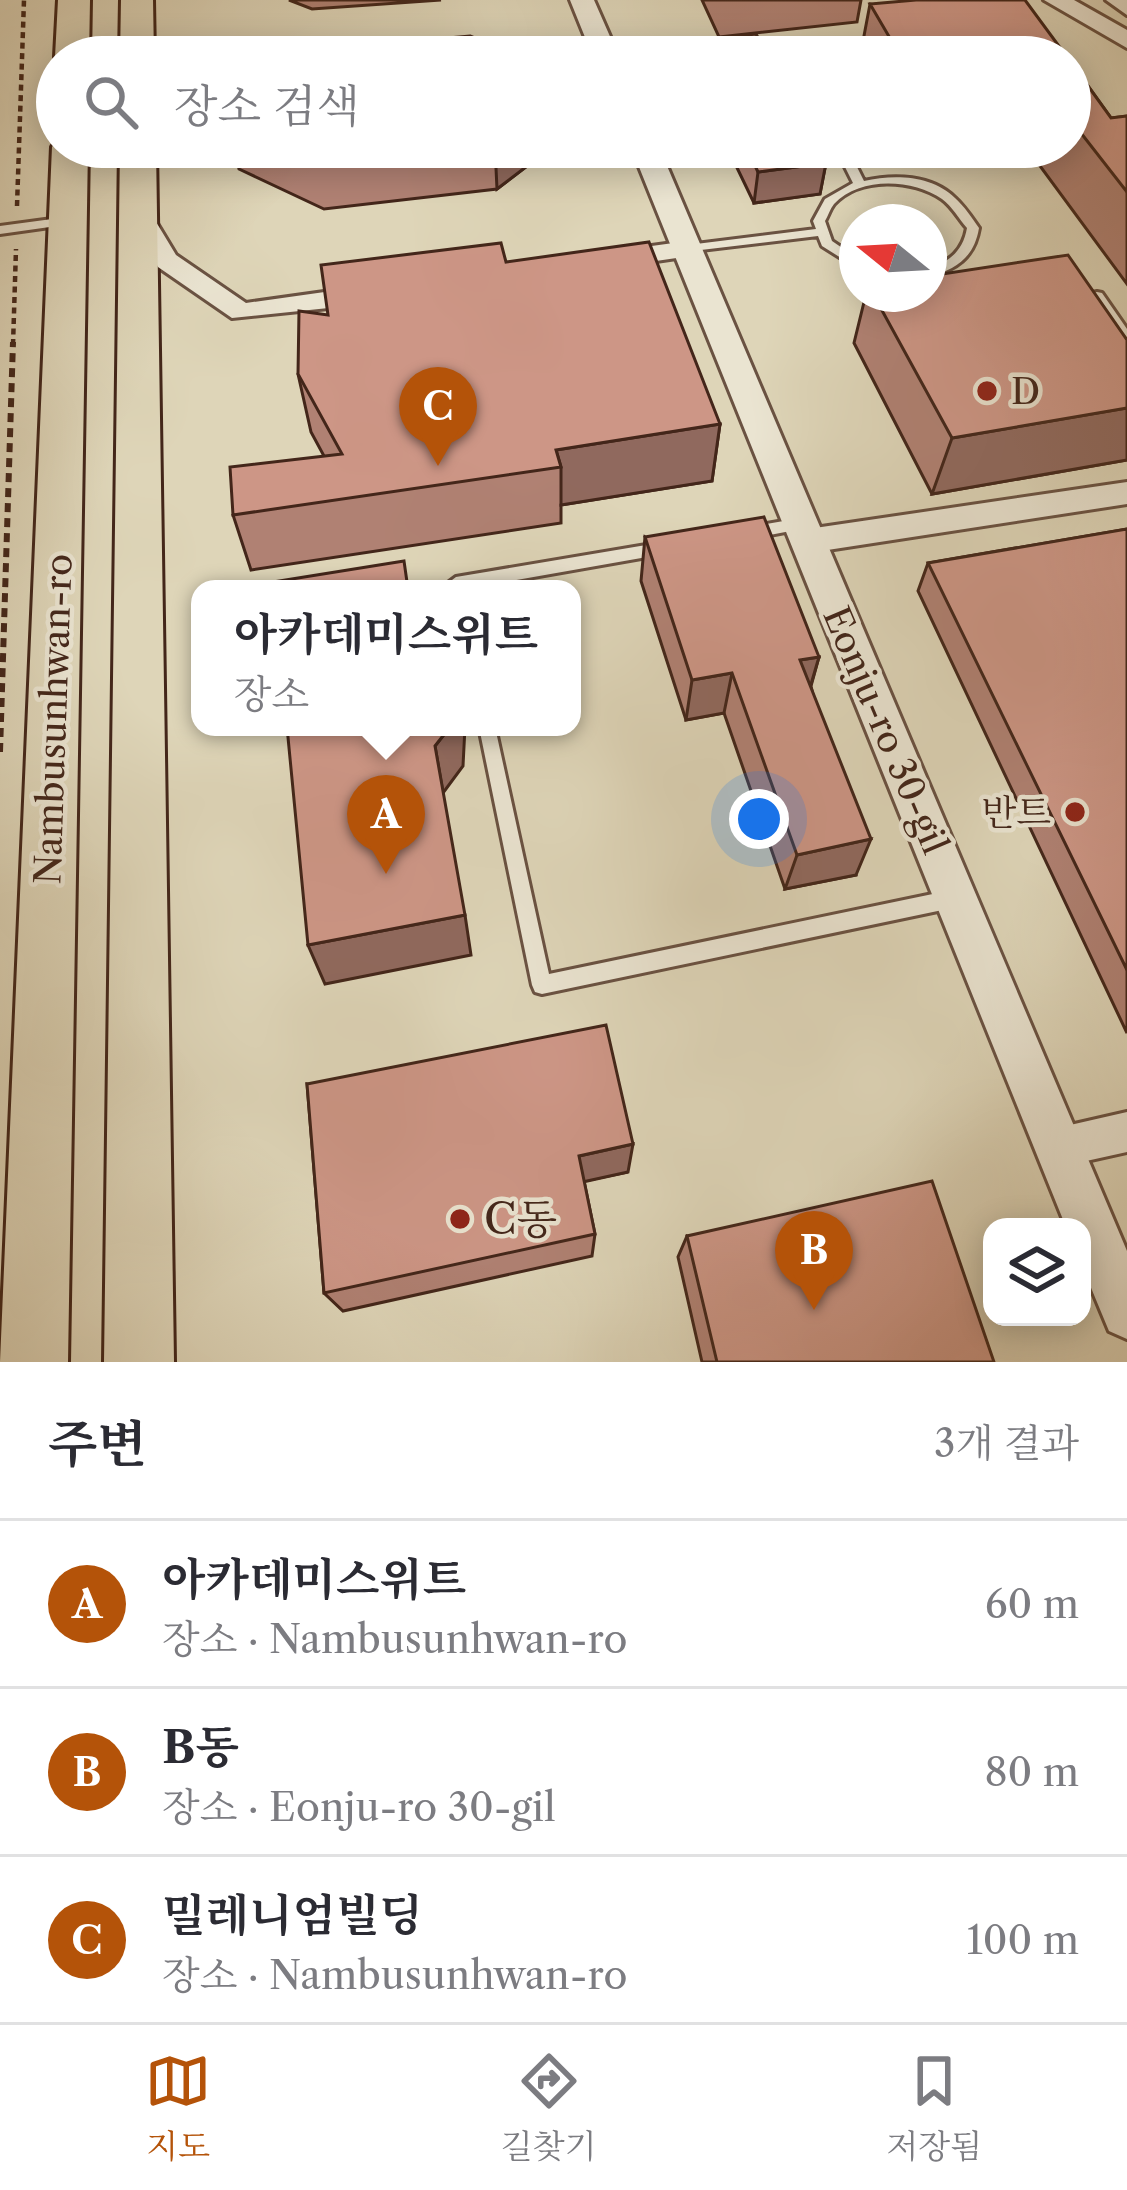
<!DOCTYPE html>
<html lang="ko">
<meta charset="utf-8">
<style>
body{margin:0;font-family:"Libre Caslon Text","Noto Serif KR",serif;background:#f7f7f7;color:#2b2b33}
.controls{position:absolute;right:36px;bottom:36px;display:grid;overflow:hidden;border-radius:24px;box-shadow:0 6px 30px #0003}
.controls button{width:108px;height:108px;display:grid;place-items:center;padding:0;border:0;border-bottom:3px solid #e1e1e2;background:#fff;color:#2b2b33;font:60px sans-serif}
.compass{position:absolute;left:839px;top:204px;width:108px;height:108px;border-radius:50%;background:#fff;box-shadow:0 6px 30px #0003;rotate:288deg}
.you{position:absolute;left:759px;top:819px;width:42px;height:42px;margin:-30px;border:9px solid #fff;border-radius:50%;background:#1a73e8;box-shadow:0 0 0 18px #1a73e833}
.badge{display:grid;place-items:center;width:78px;height:78px;border-radius:50%;background:#b45309;color:#fff;font-size:39px;font-weight:700}
.pin{position:absolute;translate:-50% -99px;filter:drop-shadow(0 3px 6px #0008)}
.pin::after{content:'';position:absolute;top:63px;width:42px;height:36px;background:inherit;clip-path:polygon(0 0,100% 0,50% 100%)}
.popup{position:absolute;left:191px;top:580px;width:390px;height:156px;box-sizing:border-box;display:grid;place-content:center;border-radius:24px;background:#fff;filter:drop-shadow(0 3px 9px #0005);font-size:39px;white-space:nowrap;color:#7c7c81}
.popup b{font-size:45px;color:#2b2b33}
.popup::after{content:'';position:absolute;left:50%;top:100%;margin-left:-24px;border:24px solid transparent;border-top-color:#fff}
.list{margin:0;padding:0;list-style:none}
h2{display:flex;justify-content:space-between;align-items:center;height:156px;margin:0;padding:0 48px;font-size:51px}
h2 small{font-size:39px;font-weight:400;color:#7c7c81}
.list li{display:grid;grid-template-columns:78px 1fr auto;gap:36px;align-items:center;box-sizing:border-box;height:168px;padding:0 48px;border-top:3px solid #e1e1e2}
.list b{display:block;font-size:45px;white-space:nowrap}
.list p{margin:0;font-size:39px;white-space:nowrap;color:#7c7c81}
.list em{font-size:39px;font-style:normal;color:#7c7c81}
.icon{flex:none;width:66px;height:66px;fill:none;stroke:currentColor;stroke-width:2;stroke-linecap:round;stroke-linejoin:round}
.map{position:relative;flex:none;width:1127px;height:1362px;overflow:hidden}
.search{position:absolute;background:#fff;box-shadow:0 6px 30px #0003;left:36px;right:36px;top:36px;height:132px;display:flex;align-items:center;gap:30px;box-sizing:border-box;padding:0 42px;border-radius:66px;color:#7c7c81;font-size:45px}
.sheet{height:660px;background:#fff}
nav{display:flex;justify-content:space-around;align-items:center;box-sizing:border-box;height:168px;border-top:3px solid #e1e1e2;background:#fff;font-size:33px;color:#7c7c81}
nav a{display:grid;justify-items:center;gap:6px}
nav .on{color:#b45309}
.map>svg:first-child{display:block}
</style>
<div class="map">
<svg width="1127" height="1362" viewBox="0 0 1127 1362">
<rect width="100%" height="100%" fill="#ded5b8"/>
<filter id="stains"><feTurbulence type="fractalNoise" baseFrequency=".00167" numOctaves="4"/><feColorMatrix values="0 0 0 0 .2 0 0 0 0 .09 0 0 0 0 .02 0 0 0 .5 -.17"/></filter>
<radialGradient id="worn" r=".72"><stop offset=".6" stop-color="#630" stop-opacity="0"/><stop offset="1" stop-color="#630" stop-opacity=".3"/></radialGradient>
<g fill="none" stroke-linecap="round" stroke-linejoin="round">
<defs>
<path id="service" d="M 835,147 L 847,147 L 864,181 C 894,174 932,175 955,198 C 964,206 972,218 979,228 C 974,258 956,269 929,277 L 929,269 C 950,261 963,251 967,228 C 959,219 952,206 942,199 C 913,179 860,176 834,204 C 830,209 828,216 825,221 L 832,241 L 857,258 L 857,268 L 822,246 L 818,236 L 684,252 L 682,249 L 688,245 L 816,229 L 813,221 L 825,199 L 853,183 Z
M 67,217 L 71,218 L 71,224 L 0,234 L 0,226 Z
M 1097,292 L 1102,293 L 1127,329 L 1127,344 L 1122,342 L 1094,301 L 1078,304 L 1071,300 L 1073,297 Z
M 801,518 L 809,524 L 806,528 L 749,539 L 741,533 L 749,527 Z
M 664,542 L 672,548 L 664,554 L 466,589 L 450,589 L 448,583 L 456,577 Z
M 479,727 L 495,727 L 549,974 L 952,890 L 959,893 L 961,899 L 959,905 L 952,908 L 542,994 L 535,992 L 532,985 Z"/>
<path id="minor" d="M 138,204 L 147,207 L 176,255 L 246,303 L 367,286 L 380,295 L 367,304 L 232,318 L 158,267 L 126,212 Z
M 688,241 L 697,243 L 701,249 L 697,255 L 608,268 L 595,260 L 608,252 Z
M 1127,482 L 1127,504 L 808,553 L 797,549 L 793,541 L 797,533 L 808,529 Z
M 1127,1112 L 1127,1152 L 1059,1167 L 1044,1161 L 1038,1146 L 1044,1131 Z"/>
<path id="tertiary" d="M 570,0 L 594,0 L 619,57 L 593,57 Z
M 1044,0 L 1074,0 L 1127,30 L 1127,48 Z
M 1106,0 L 1127,0 L 1127,15 Z
M 631,147 L 659,147 L 1127,1251 L 1127,1339 L 1109,1331 L 1082,1266 L 1082,1227 L 1066,1227 Z"/>
<path id="primary" d="M 58,0 L 90,0 L 89,57 L 55,57 Z
M 121,0 L 153,0 L 154,57 L 120,57 Z
M 57,139 L 57,147 L 88,147 L 68,1362 L 0,1362 L 52,147 Z
M 120,147 L 156,147 L 174,1362 L 104,1362 Z"/>
</defs>
<use href="#service" stroke="#6a5242" stroke-width="6"/>
<use href="#minor" stroke="#6a5242" stroke-width="6"/>
<use href="#tertiary" stroke="#6a5242" stroke-width="6"/>
<use href="#primary" stroke="#43261a" stroke-width="6"/>
<path stroke="#43261a" stroke-width="4.5" stroke-dasharray="6 4.5" stroke-linecap="butt" d="M 17,206 L 24,0
M 13,345 L 16,249"/>
<path stroke="#43261a" stroke-width="6" stroke-dasharray="9 6" stroke-linecap="butt" d="M 0,752 L 13,342"/>
<use href="#service" fill="#eae4d1" fill-rule="evenodd"/>
<use href="#minor" fill="#eae4d1" fill-rule="evenodd"/>
<use href="#tertiary" fill="#eae4d1" fill-rule="evenodd"/>
<use href="#primary" fill="#ded5b8" fill-rule="evenodd"/>
</g>
<path fill="#b08173" stroke="#43261a" stroke-width="3" d="M 289,0 L 441,0 L 312,9 Z
M 702,0 L 861,0 L 857,22 L 719,37 Z
M 870,4 L 1067,57 L 860,57 Z
M 694,41 L 769,57 L 693,57 Z
M 1070,61 L 1111,118 L 1127,116 L 1127,284 L 1026,147 L 1070,147 Z
M 234,147 L 552,147 L 497,189 L 324,209 L 239,169 Z
M 727,147 L 818,147 L 826,163 L 820,194 L 754,203 Z
M 905,147 L 937,147 L 907,150 Z
M 506,262 L 720,424 L 712,481 L 561,505 L 561,523 L 251,570 L 233,515 L 324,456 L 311,432 L 298,374 L 328,315 Z
M 866,294 L 929,294 L 1127,340 L 1127,460 L 932,494 L 854,343 Z
M 1127,529 L 1127,1033 L 918,591 L 928,563 Z
M 645,537 L 819,657 L 811,686 L 856,875 L 785,889 L 724,713 L 686,720 L 641,581 Z
M 307,1084 L 628,1172 L 584,1181 L 595,1234 L 592,1256 L 343,1311 L 324,1293 Z
M 687,1236 L 994,1362 L 702,1362 L 678,1257 Z"/>
<path fill="#90695e" stroke="#43261a" stroke-width="3" d="M 495,147 L 552,147 L 497,189 Z
M 826,163 L 820,194 L 754,203 L 758,172 Z
M 1127,408 L 1127,460 L 932,494 L 952,438 Z
M 720,424 L 712,481 L 561,505 L 561,467 L 556,450 Z
M 819,657 L 807,698 L 800,660 Z
M 732,673 L 724,713 L 686,720 L 692,680 Z
M 450,727 L 465,727 L 463,766 L 443,793 L 435,746 Z
M 871,839 L 856,875 L 785,889 L 797,855 Z
M 465,915 L 471,955 L 325,984 L 308,945 Z
M 633,1144 L 628,1172 L 578,1183 L 579,1156 Z"/>
<path fill="#cd9686" stroke="#43261a" stroke-width="3" d="M 916,0 L 1025,0 L 1067,57 L 901,57 L 870,4 Z
M 756,34 L 769,57 L 702,57 L 694,41 Z
M 470,36 L 519,57 L 304,57 L 314,50 Z
M 1070,61 L 1111,118 L 1127,116 L 1127,192 L 1070,119 Z
M 305,147 L 344,147 L 313,151 Z
M 746,147 L 818,147 L 826,163 L 758,172 Z
M 649,242 L 720,424 L 556,450 L 561,467 L 233,515 L 230,467 L 342,454 L 298,374 L 299,311 L 328,315 L 321,265 L 501,243 L 506,262 Z
M 1068,255 L 1127,340 L 1127,408 L 952,438 L 873,294 L 929,294 L 929,276 Z
M 764,517 L 819,657 L 800,660 L 871,839 L 797,855 L 732,673 L 692,680 L 645,537 Z
M 1127,529 L 1127,970 L 928,563 Z
M 404,561 L 408,589 L 274,589 L 273,582 Z
M 287,727 L 450,727 L 435,746 L 465,915 L 308,945 Z
M 606,1025 L 633,1144 L 579,1156 L 595,1234 L 324,1293 L 307,1084 Z
M 932,1181 L 994,1362 L 717,1362 L 687,1236 Z"/>
<g fill="#8f2418" stroke="#eae4d1" stroke-width="4.5">
<circle cx="987" cy="391" r="12"/>
<circle cx="1075" cy="812" r="12"/>
<circle cx="460" cy="1219" r="12"/>
</g>
<g text-anchor="middle" dominant-baseline="central" stroke-width="9" stroke-linejoin="round" paint-order="stroke">
<g font-size="36" fill="#43261a" stroke="#eae4d1" text-anchor="start">
<text x="1011" y="391">D</text>
<text x="1051" y="812" text-anchor="end">반트</text>
</g>
<g font-size="36" fill="#43261a" stroke="#eae4d1">
<text transform="translate(53 719) rotate(-88)">Nambusunhwan-ro</text>
<text transform="translate(886 730) rotate(67)">Eonju-ro 30-gil</text>
</g>
<g font-size="42" fill="#43261a" stroke="#eae4d1" text-anchor="start">
<text x="484" y="1219">C동</text>
</g>
</g>
<rect width="100%" height="100%" filter="url(#stains)"/>
<rect width="100%" height="100%" fill="url(#worn)"/>
</svg>
<div class="controls">
<button><svg class="icon" aria-label="layers" viewBox="0 0 24 24"><path d="M12 4l9 5-9 5-9-5zM3 14l9 5 9-5"/></svg></button>
</div>
<svg class="compass" viewBox="-18 -18 36 36"><path d="M0-13l5 13h-10z" fill="#e53935"/><path d="M0 13l5-13h-10z" fill="#7c7c81"/></svg>
<div class="you"></div>
<div class="pin badge" style="left:386px;top:874px">A</div>
<div class="popup"><b>아카데미스위트</b>장소</div>
<div class="pin badge" style="left:814px;top:1310px">B</div>
<div class="pin badge" style="left:438px;top:466px">C</div>
<div class="search"><svg class="icon" aria-label="search" viewBox="0 0 24 24"><circle cx="10" cy="10" r="6"/><path d="M15 15l6 6"/></svg>장소 검색</div>
</div>
<section class="sheet">
<h2>주변<small>3개 결과</small></h2>
<ul class="list">
<li><span class="badge">A</span><div><b>아카데미스위트</b><p>장소 · Nambusunhwan-ro</p></div><em>60 m</em></li>
<li><span class="badge">B</span><div><b>B동</b><p>장소 · Eonju-ro 30-gil</p></div><em>80 m</em></li>
<li><span class="badge">C</span><div><b>밀레니엄빌딩</b><p>장소 · Nambusunhwan-ro</p></div><em>100 m</em></li>
</ul>
</section>
<nav>
<a class="on"><svg class="icon" aria-label="map" viewBox="0 0 24 24"><path d="M3 6l6-2 6 2 6-2v14l-6 2-6-2-6 2zM9 4v14M15 6v14"/></svg>지도</a>
<a><svg class="icon" aria-label="directions" viewBox="0 0 24 24"><path d="M12 3l9 9-9 9-9-9zM9 14v-3h6M13 9l2 2-2 2"/></svg>길찾기</a>
<a><svg class="icon" aria-label="saved" viewBox="0 0 24 24"><path d="M7 4h10v16l-5-4-5 4z"/></svg>저장됨</a>
</nav>
